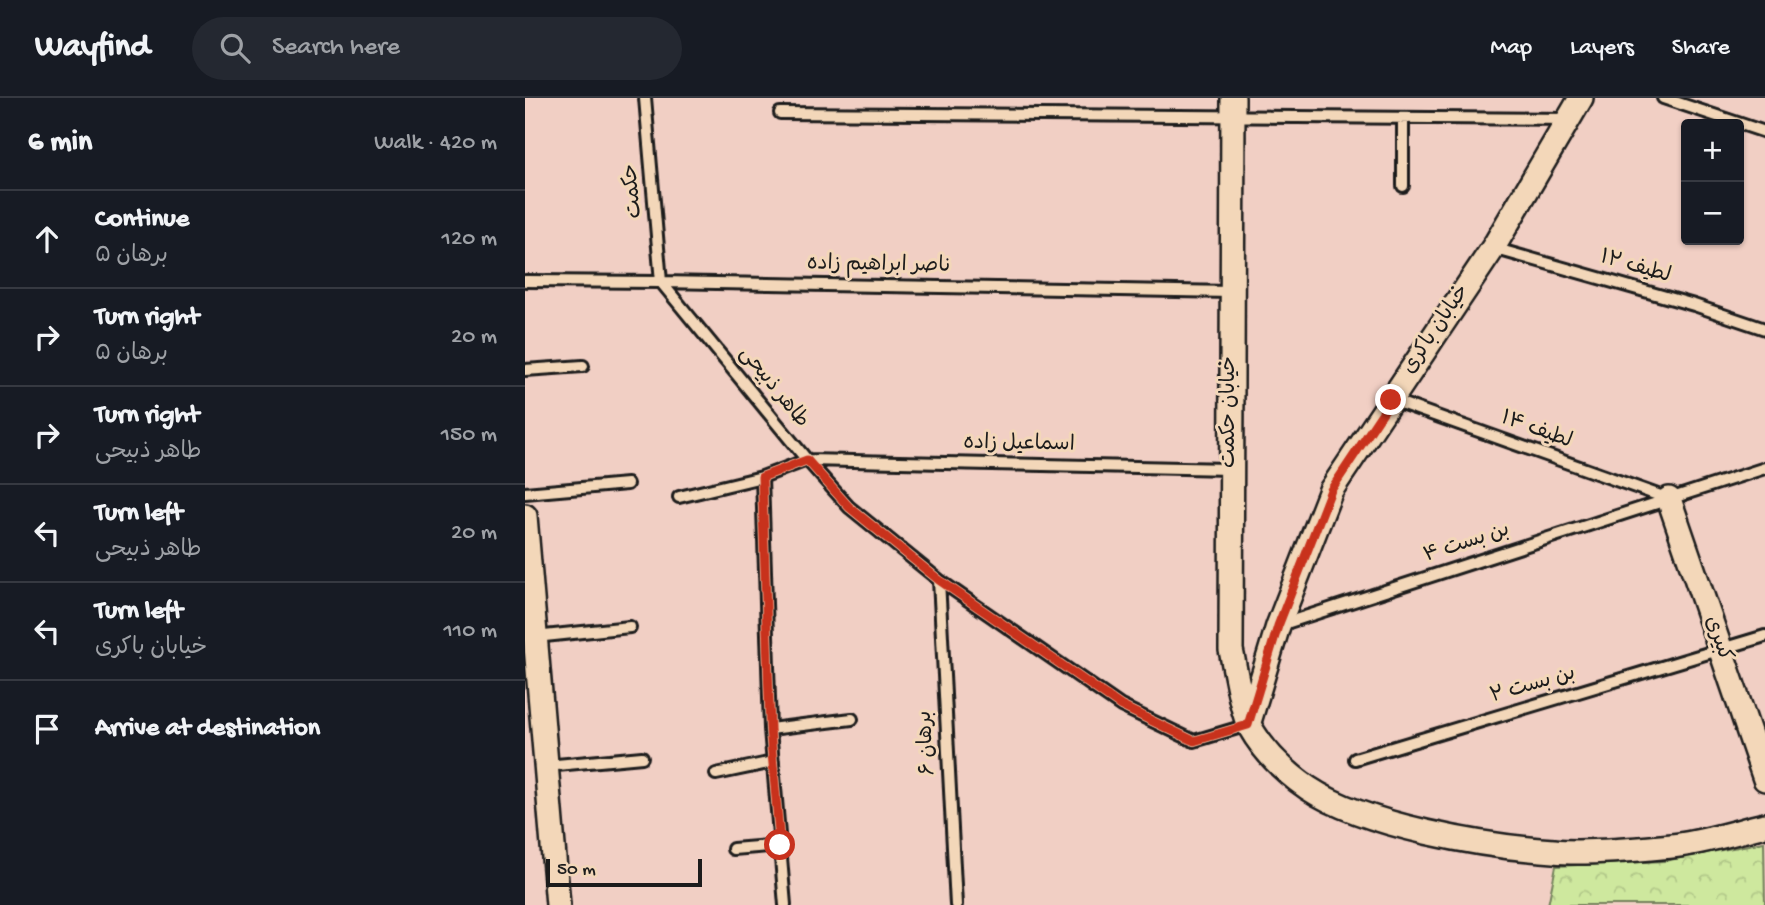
<!DOCTYPE html>
<meta charset="utf-8">
<style>
body{margin:0;font-family:"Gochi Hand","Playpen Sans Arabic",sans-serif;background:#242831;color:#f1f3f6}
.controls{position:absolute;right:21px;top:21px;display:grid;overflow:hidden;border-radius:7px;box-shadow:0 2px 5px #0004}
.controls button{width:63px;height:63px;display:grid;place-items:center;padding:0;border:0;border-bottom:2px solid #363941;background:#171b24;color:#f1f3f6;font:35px sans-serif}
.scale{position:absolute;left:21px;bottom:18px;width:156px;box-sizing:border-box;padding-left:7px;border:4px solid #1c1c1c;border-top:0;font-size:19px;line-height:24px;white-space:nowrap;color:#1c1c1c;-webkit-text-stroke:5px #f3d7b9;paint-order:stroke}
.stop{position:absolute;width:21px;height:21px;margin:-16px;border:5px solid #c8321e;border-radius:50%;background:#fff}
.stop.end{background:#c8321e;border-color:#fff;box-shadow:0 2px 7px #0008}
.list{margin:0;padding:0;list-style:none}
h2{display:flex;justify-content:space-between;align-items:center;height:91px;margin:0;padding:0 28px;font-size:30px}
h2 small{font-size:23px;font-weight:400;color:#9ea1a6}
.list li{display:grid;grid-template-columns:46px 1fr auto;gap:21px;align-items:center;box-sizing:border-box;height:98px;padding:0 28px;border-top:2px solid #363941}
.list b{display:block;font-size:26px;white-space:nowrap}
.list p{margin:0;font-size:23px;white-space:nowrap;color:#9ea1a6}
.list em{font-size:23px;font-style:normal;color:#9ea1a6}
.icon{flex:none;width:38px;height:38px;fill:none;stroke:currentColor;stroke-width:2;stroke-linecap:round;stroke-linejoin:round}
.map{position:relative;flex:none;width:1240px;height:807px;overflow:hidden}
header{display:flex;align-items:center;gap:42px;box-sizing:border-box;height:98px;padding:0 35px;background:#171b24;border-bottom:2px solid #363941}
header strong{font-size:33px}
nav{display:flex;gap:38px;margin-inline-start:auto;font-size:24px}
.search{width:490px;height:63px;background:#242831;display:flex;align-items:center;gap:18px;box-sizing:border-box;padding:0 24px;border-radius:38px;color:#9ea1a6;font-size:26px}
main{display:flex}
aside{flex:1;background:#171b24}
.map>svg:first-child{display:block}
</style>
<header>
<strong>Wayfind</strong>
<div class="search"><svg class="icon" aria-label="search" viewBox="0 0 24 24"><circle cx="10" cy="10" r="6"/><path d="M15 15l6 6"/></svg>Search here</div>
<nav><a>Map</a><a>Layers</a><a>Share</a></nav>
</header>
<main>
<aside>
<h2>6 min<small>Walk · 420 m</small></h2>
<ul class="list">
<li><svg class="icon" aria-label="ahead" viewBox="0 0 24 24"><path d="M12 20V5M6 11l6-6 6 6"/></svg><div><b>Continue</b><p>برهان ۵</p></div><em>120 m</em></li>
<li><svg class="icon" aria-label="right" viewBox="0 0 24 24"><path d="M7 20v-9h11M14 6l5 5-5 5"/></svg><div><b>Turn right</b><p>برهان ۵</p></div><em>20 m</em></li>
<li><svg class="icon" aria-label="right" viewBox="0 0 24 24"><path d="M7 20v-9h11M14 6l5 5-5 5"/></svg><div><b>Turn right</b><p>طاهر ذبیحی</p></div><em>150 m</em></li>
<li><svg class="icon" aria-label="left" viewBox="0 0 24 24"><path d="M17 20v-9H6M10 6l-5 5 5 5"/></svg><div><b>Turn left</b><p>طاهر ذبیحی</p></div><em>20 m</em></li>
<li><svg class="icon" aria-label="left" viewBox="0 0 24 24"><path d="M17 20v-9H6M10 6l-5 5 5 5"/></svg><div><b>Turn left</b><p>خیابان باکری</p></div><em>110 m</em></li>
<li><svg class="icon" aria-label="arrive" viewBox="0 0 24 24"><path d="M6 21V4h12l-3 4 3 4H6"/></svg><div><b>Arrive at destination</b></div></li>
</ul>
</aside>
<div class="map">
<svg width="1240" height="807" viewBox="0 0 1240 807">
<defs>
<pattern id="forest-crowns" width="20" height="18" patternUnits="userSpaceOnUse" patternTransform="scale(1.75)"><rect width="20" height="18" fill="#cee89e"/><path d="M2 6a3 3 0 1 1 6 0M12 15a3 3 0 1 1 6 0" fill="none" stroke="#b0c688"/></pattern>
</defs>
<rect width="100%" height="100%" fill="#f1cfc4"/>
<filter id="ink" filterUnits="userSpaceOnUse"><feTurbulence type="fractalNoise" baseFrequency=".0143" numOctaves="2"/><feDisplacementMap in="SourceGraphic" scale="14" xChannelSelector="R" yChannelSelector="G"/><feConvolveMatrix kernelMatrix="1 2 1 2 8 2 1 2 1" color-interpolation-filters="sRGB"/></filter>
<g filter="url(#ink)">
<path fill="url(#forest-crowns)" stroke="#75825d" stroke-width="2" d="M 1239,744 L 1240,807 L 1023,807 L 1031,768 L 1139,763 Z"/>
<g fill="none" stroke-linecap="round" stroke-linejoin="round">
<defs>
<path id="service" d="M 120,0 L 136,184
M 1138,0 L 1240,34
M 255,15 L 1044,21
M 878,20 L 878,88
M 968,150 L 1169,207 L 1240,231
M 0,183 L 136,184 L 707,194
M 136,184 L 282,362 L 324,409 L 414,482 L 596,608 L 669,643 L 723,627
M 0,272 L 58,268
M 867,302 L 1144,401
M 0,395 L 102,386
M 154,399 L 237,379
M 414,482 L 431,807
M 755,527 L 1240,370
M 10,539 L 105,529
M 245,631 L 327,621
M 830,661 L 1240,538
M 21,668 L 117,659
M 191,676 L 248,664
M 208,751 L 255,747
M 260,807 L 245,631 L 237,379 L 282,362 L 705,371"/>
<path id="minor" d="M 708,0 L 706,552 C 710,570 717,615 725,629 C 739,654 760,674 783,690 C 840,728 961,749 1029,753 C 1060,756 1104,752 1136,749 C 1170,747 1206,735 1240,727
M 1144,401 L 1240,681
M 0,418 L 33,807
M 724,624 L 753,528 L 806,392 L 968,150 L 1056,0"/>
</defs>
<use href="#service" stroke="#1c1c1c" stroke-width="16"/>
<use href="#minor" stroke="#1c1c1c" stroke-width="28"/>
<use href="#service" stroke="#f3d7b9" stroke-width="10"/>
<use href="#minor" stroke="#f3d7b9" stroke-width="23"/>
</g>
</g>
<g fill="none" stroke-linecap="round" stroke-linejoin="round" filter="url(#ink)">
<path stroke="#c8321e" stroke-width="9" d="M 255,747 L 245,631 L 237,379 L 282,362 L 324,409 L 414,482 L 596,608 L 669,643 L 723,627 L 753,528 L 806,392 L 866,302"/>
</g>
<g text-anchor="middle" dominant-baseline="central" stroke-width="6" stroke-linejoin="round" paint-order="stroke">
<g font-size="21" fill="#1c1c1c" stroke="#f3d7b9">
<text transform="translate(109 93) rotate(-95)">حکمت</text>
<text transform="translate(354 168) rotate(1)">ناصر ابراهیم زاده</text>
<text transform="translate(1110 170) rotate(16)">لطیف ۱۲</text>
<text transform="translate(912 232) rotate(-56)">خیابان باکری</text>
<text transform="translate(248 290) rotate(51)">طاهر ذبیحی</text>
<text transform="translate(705 314) rotate(-90)">خیابان حکمت</text>
<text transform="translate(1011 333) rotate(20)">لطیف ۱۴</text>
<text transform="translate(494 347) rotate(1)">اسماعیل زاده</text>
<text transform="translate(942 446) rotate(-18)">بن بست ۴</text>
<text transform="translate(1192 541) rotate(71)">کبیری</text>
<text transform="translate(1008 588) rotate(-16)">بن بست ۲</text>
<text transform="translate(403 645) rotate(-93)">برهان ۶</text>
</g>
</g>
</svg>
<div class="controls">
<button>+</button>
<button>−</button>
</div>
<div class="scale">50 m</div>
<div class="stop" style="left:255px;top:747px"></div>
<div class="stop end" style="left:866px;top:302px"></div>
</div>
</main>
